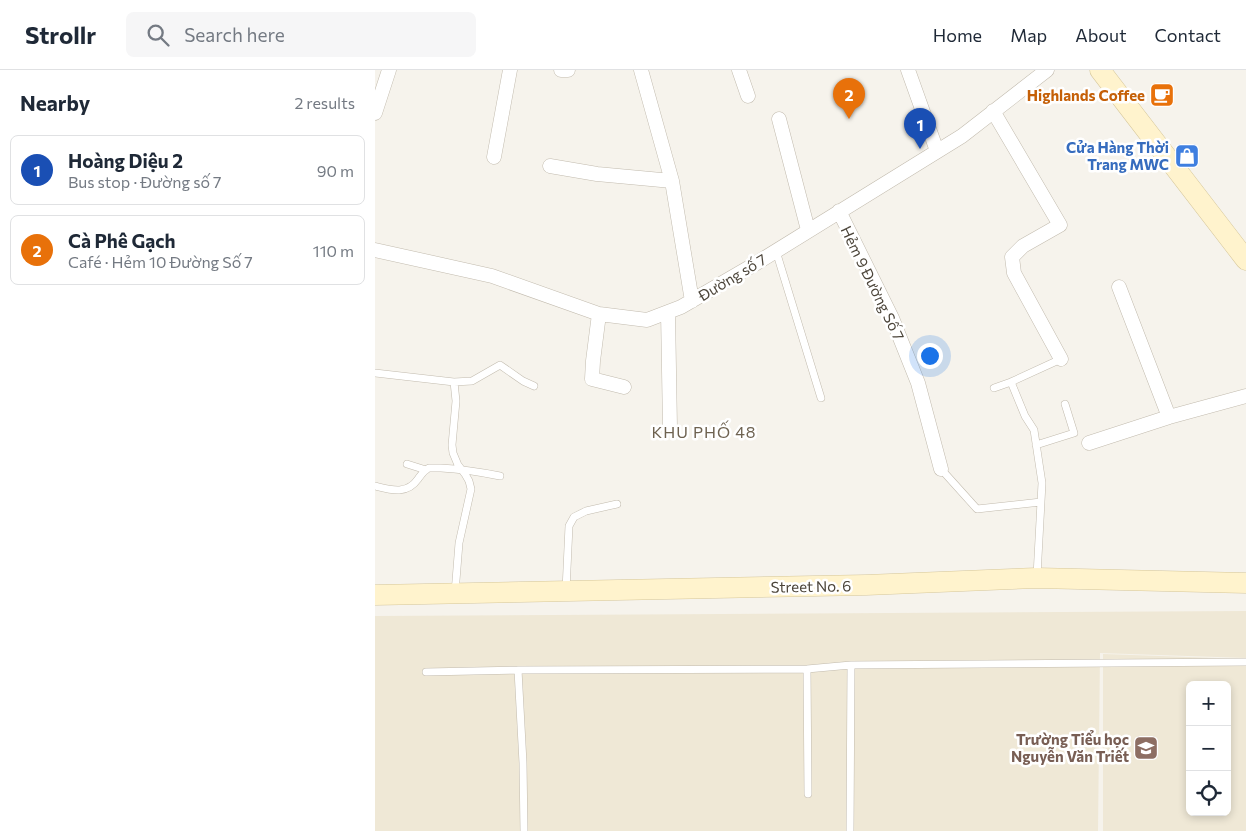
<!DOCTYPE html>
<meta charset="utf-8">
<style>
body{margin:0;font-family:Commissioner,sans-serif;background:#f6f6f7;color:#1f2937}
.controls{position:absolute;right:15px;bottom:15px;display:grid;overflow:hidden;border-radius:8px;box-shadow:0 2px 8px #0003}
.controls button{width:45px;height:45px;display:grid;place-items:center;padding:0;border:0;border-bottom:1px solid #e0e1e3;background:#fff;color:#1f2937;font:25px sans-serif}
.you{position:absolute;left:554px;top:285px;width:18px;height:18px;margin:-12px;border:4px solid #fff;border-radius:50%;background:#1a73e8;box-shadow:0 0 0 8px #1a73e833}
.badge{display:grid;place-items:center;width:32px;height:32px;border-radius:50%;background:#0b8043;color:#fff;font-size:16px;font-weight:700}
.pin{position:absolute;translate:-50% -41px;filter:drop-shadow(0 1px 2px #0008)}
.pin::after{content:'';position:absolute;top:26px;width:18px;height:15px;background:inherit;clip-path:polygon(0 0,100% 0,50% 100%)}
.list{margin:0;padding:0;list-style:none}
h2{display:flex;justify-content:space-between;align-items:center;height:65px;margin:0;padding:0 20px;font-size:21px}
h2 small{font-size:16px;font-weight:400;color:#747a83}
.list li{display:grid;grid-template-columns:32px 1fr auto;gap:15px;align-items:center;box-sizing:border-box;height:70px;margin:0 10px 10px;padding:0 10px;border:1px solid #e0e1e3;border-radius:8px}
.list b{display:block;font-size:19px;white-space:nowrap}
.list p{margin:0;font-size:16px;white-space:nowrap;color:#747a83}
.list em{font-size:16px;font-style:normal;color:#747a83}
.icon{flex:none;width:28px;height:28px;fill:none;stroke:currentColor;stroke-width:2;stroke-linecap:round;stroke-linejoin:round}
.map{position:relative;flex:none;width:871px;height:761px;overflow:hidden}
header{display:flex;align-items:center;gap:30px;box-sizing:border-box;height:70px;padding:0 25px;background:#fff;border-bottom:1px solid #e0e1e3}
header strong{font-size:24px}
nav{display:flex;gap:28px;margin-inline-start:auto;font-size:18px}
.search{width:350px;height:45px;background:#f6f6f7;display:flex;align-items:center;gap:12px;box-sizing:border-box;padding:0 18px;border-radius:8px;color:#747a83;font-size:19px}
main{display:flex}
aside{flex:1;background:#fff}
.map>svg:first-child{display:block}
</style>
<header>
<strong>Strollr</strong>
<div class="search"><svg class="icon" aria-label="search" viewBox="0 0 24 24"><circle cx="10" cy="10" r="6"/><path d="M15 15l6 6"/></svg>Search here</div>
<nav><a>Home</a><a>Map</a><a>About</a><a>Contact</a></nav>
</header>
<main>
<aside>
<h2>Nearby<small>2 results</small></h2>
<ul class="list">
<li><span class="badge" style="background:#1a4fb4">1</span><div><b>Hoàng Diệu 2</b><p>Bus stop · Đường số 7</p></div><em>90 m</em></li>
<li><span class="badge" style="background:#e8710a">2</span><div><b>Cà Phê Gạch</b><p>Café · Hẻm 10 Đường Số 7</p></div><em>110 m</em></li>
</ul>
</aside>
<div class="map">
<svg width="871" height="761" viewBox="0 0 871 761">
<rect width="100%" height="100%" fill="#f6f3ec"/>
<path fill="#efe8d6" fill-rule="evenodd" d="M 871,541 L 871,588 L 725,583 L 723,761 L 0,761 L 0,546 Z
M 728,584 L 871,589 L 871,761 L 728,761 ZM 815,615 L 852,615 L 852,742 L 815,742 Z"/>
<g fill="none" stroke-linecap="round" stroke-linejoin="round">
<defs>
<path id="lane" d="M 401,181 L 446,328
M 0,303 L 79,312 L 97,311 L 125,295 L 148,311 L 159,316
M 79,312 L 81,331 L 77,375 L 78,383 L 83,395 L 90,404 L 94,411 L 96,419 L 84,473 L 80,523
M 636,312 L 650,346 L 659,360 L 667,413 L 662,506
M 619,318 L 636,312 L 686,289
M 661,375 L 699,363 L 690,334
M 32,394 L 51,400
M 566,399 L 602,439 L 666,432
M 0,416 C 16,420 32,425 43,409 C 46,405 49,400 54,398 C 57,398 62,398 66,398 C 86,399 105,402 125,406
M 191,520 L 194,456 L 199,447 L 211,441 L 242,434
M 432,599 L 433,724
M 143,600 L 148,693 L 149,761
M 51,602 L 143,600 L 432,599 L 476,595 L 871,592
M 475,761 L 476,595"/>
<path id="street" d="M 186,0 L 193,0
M 266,0 L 297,111 L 317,231
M 364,0 L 373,26
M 533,0 L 562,81
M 618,41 L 685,155 L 648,176 L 637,187 L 639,203 L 686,289
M 0,43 L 14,0
M 404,49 L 433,160
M 119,87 L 135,0
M 175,96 L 222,104 L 297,111
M 464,141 L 517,248 L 543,313 L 566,399
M 0,180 L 117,206 L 224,244 L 272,250 L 306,237 L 380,194 L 587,66 L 672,0
M 744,217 L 794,347
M 293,242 L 295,358
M 224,244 L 218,291 L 217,309 L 249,317
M 714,373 L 794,347 L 871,326"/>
<path id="secondary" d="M 725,0 L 871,190
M 0,525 L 491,515 L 662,508 L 871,513"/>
</defs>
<use href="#lane" stroke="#c2bbae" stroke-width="8"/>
<use href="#street" stroke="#c2bbae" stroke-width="15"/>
<use href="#secondary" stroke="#d6c79b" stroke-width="21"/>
<use href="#lane" stroke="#fff" stroke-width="7"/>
<use href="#street" stroke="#fff" stroke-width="14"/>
<use href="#secondary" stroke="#fff3cd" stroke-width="20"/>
</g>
<defs>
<symbol id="cafe-square" viewBox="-11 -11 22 22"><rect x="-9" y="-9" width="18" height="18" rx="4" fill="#e8710a" stroke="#fff"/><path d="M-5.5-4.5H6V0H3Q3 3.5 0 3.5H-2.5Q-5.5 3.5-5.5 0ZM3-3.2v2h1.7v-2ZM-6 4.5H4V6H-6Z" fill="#fff"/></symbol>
<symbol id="shop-square" viewBox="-11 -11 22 22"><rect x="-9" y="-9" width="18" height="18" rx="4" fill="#3f7fe0" stroke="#fff"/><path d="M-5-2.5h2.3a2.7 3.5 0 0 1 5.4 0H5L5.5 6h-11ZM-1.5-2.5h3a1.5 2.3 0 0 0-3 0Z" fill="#fff"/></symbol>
<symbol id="school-square" viewBox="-11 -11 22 22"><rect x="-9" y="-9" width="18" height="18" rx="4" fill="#8d6e63" stroke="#fff"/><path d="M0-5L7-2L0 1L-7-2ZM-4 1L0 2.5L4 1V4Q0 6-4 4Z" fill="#fff"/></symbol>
</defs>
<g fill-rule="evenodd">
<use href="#cafe-square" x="773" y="11" width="28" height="28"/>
<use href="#shop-square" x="798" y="72" width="28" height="28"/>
<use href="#school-square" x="757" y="664" width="28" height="28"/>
</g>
<g text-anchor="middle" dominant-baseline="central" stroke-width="5" stroke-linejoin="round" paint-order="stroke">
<g font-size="15" font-weight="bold" fill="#c56008" stroke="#fff" text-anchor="end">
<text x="770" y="25">Highlands Coffee</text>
</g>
<g font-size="15" font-weight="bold" fill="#366cbe" stroke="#fff" text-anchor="end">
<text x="794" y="77">Cửa Hàng Thời<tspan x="794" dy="17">Trang MWC</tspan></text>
</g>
<g font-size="15" fill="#4b4439" stroke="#fff">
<text transform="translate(357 207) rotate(-31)">Đường số 7</text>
<text transform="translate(498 213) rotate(64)">Hẻm 9 Đường Số 7</text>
<text transform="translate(436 516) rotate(-1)">Street No. 6</text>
</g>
<g font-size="15" font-weight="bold" fill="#785e54" stroke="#fff" text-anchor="end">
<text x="754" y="669">Trường Tiểu học<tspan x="754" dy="17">Nguyễn Văn Triết</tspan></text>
</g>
<g font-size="16" letter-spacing="1" fill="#6e6250" stroke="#fff">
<text x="329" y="361">KHU PHỐ 48</text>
</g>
</g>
</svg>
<div class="controls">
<button>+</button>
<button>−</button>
<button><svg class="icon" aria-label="locate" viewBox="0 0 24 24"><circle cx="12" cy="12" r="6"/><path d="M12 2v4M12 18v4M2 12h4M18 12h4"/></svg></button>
</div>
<div class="you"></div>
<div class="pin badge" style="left:545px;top:79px;background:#1a4fb4">1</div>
<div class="pin badge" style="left:474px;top:49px;background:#e8710a">2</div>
</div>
</main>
